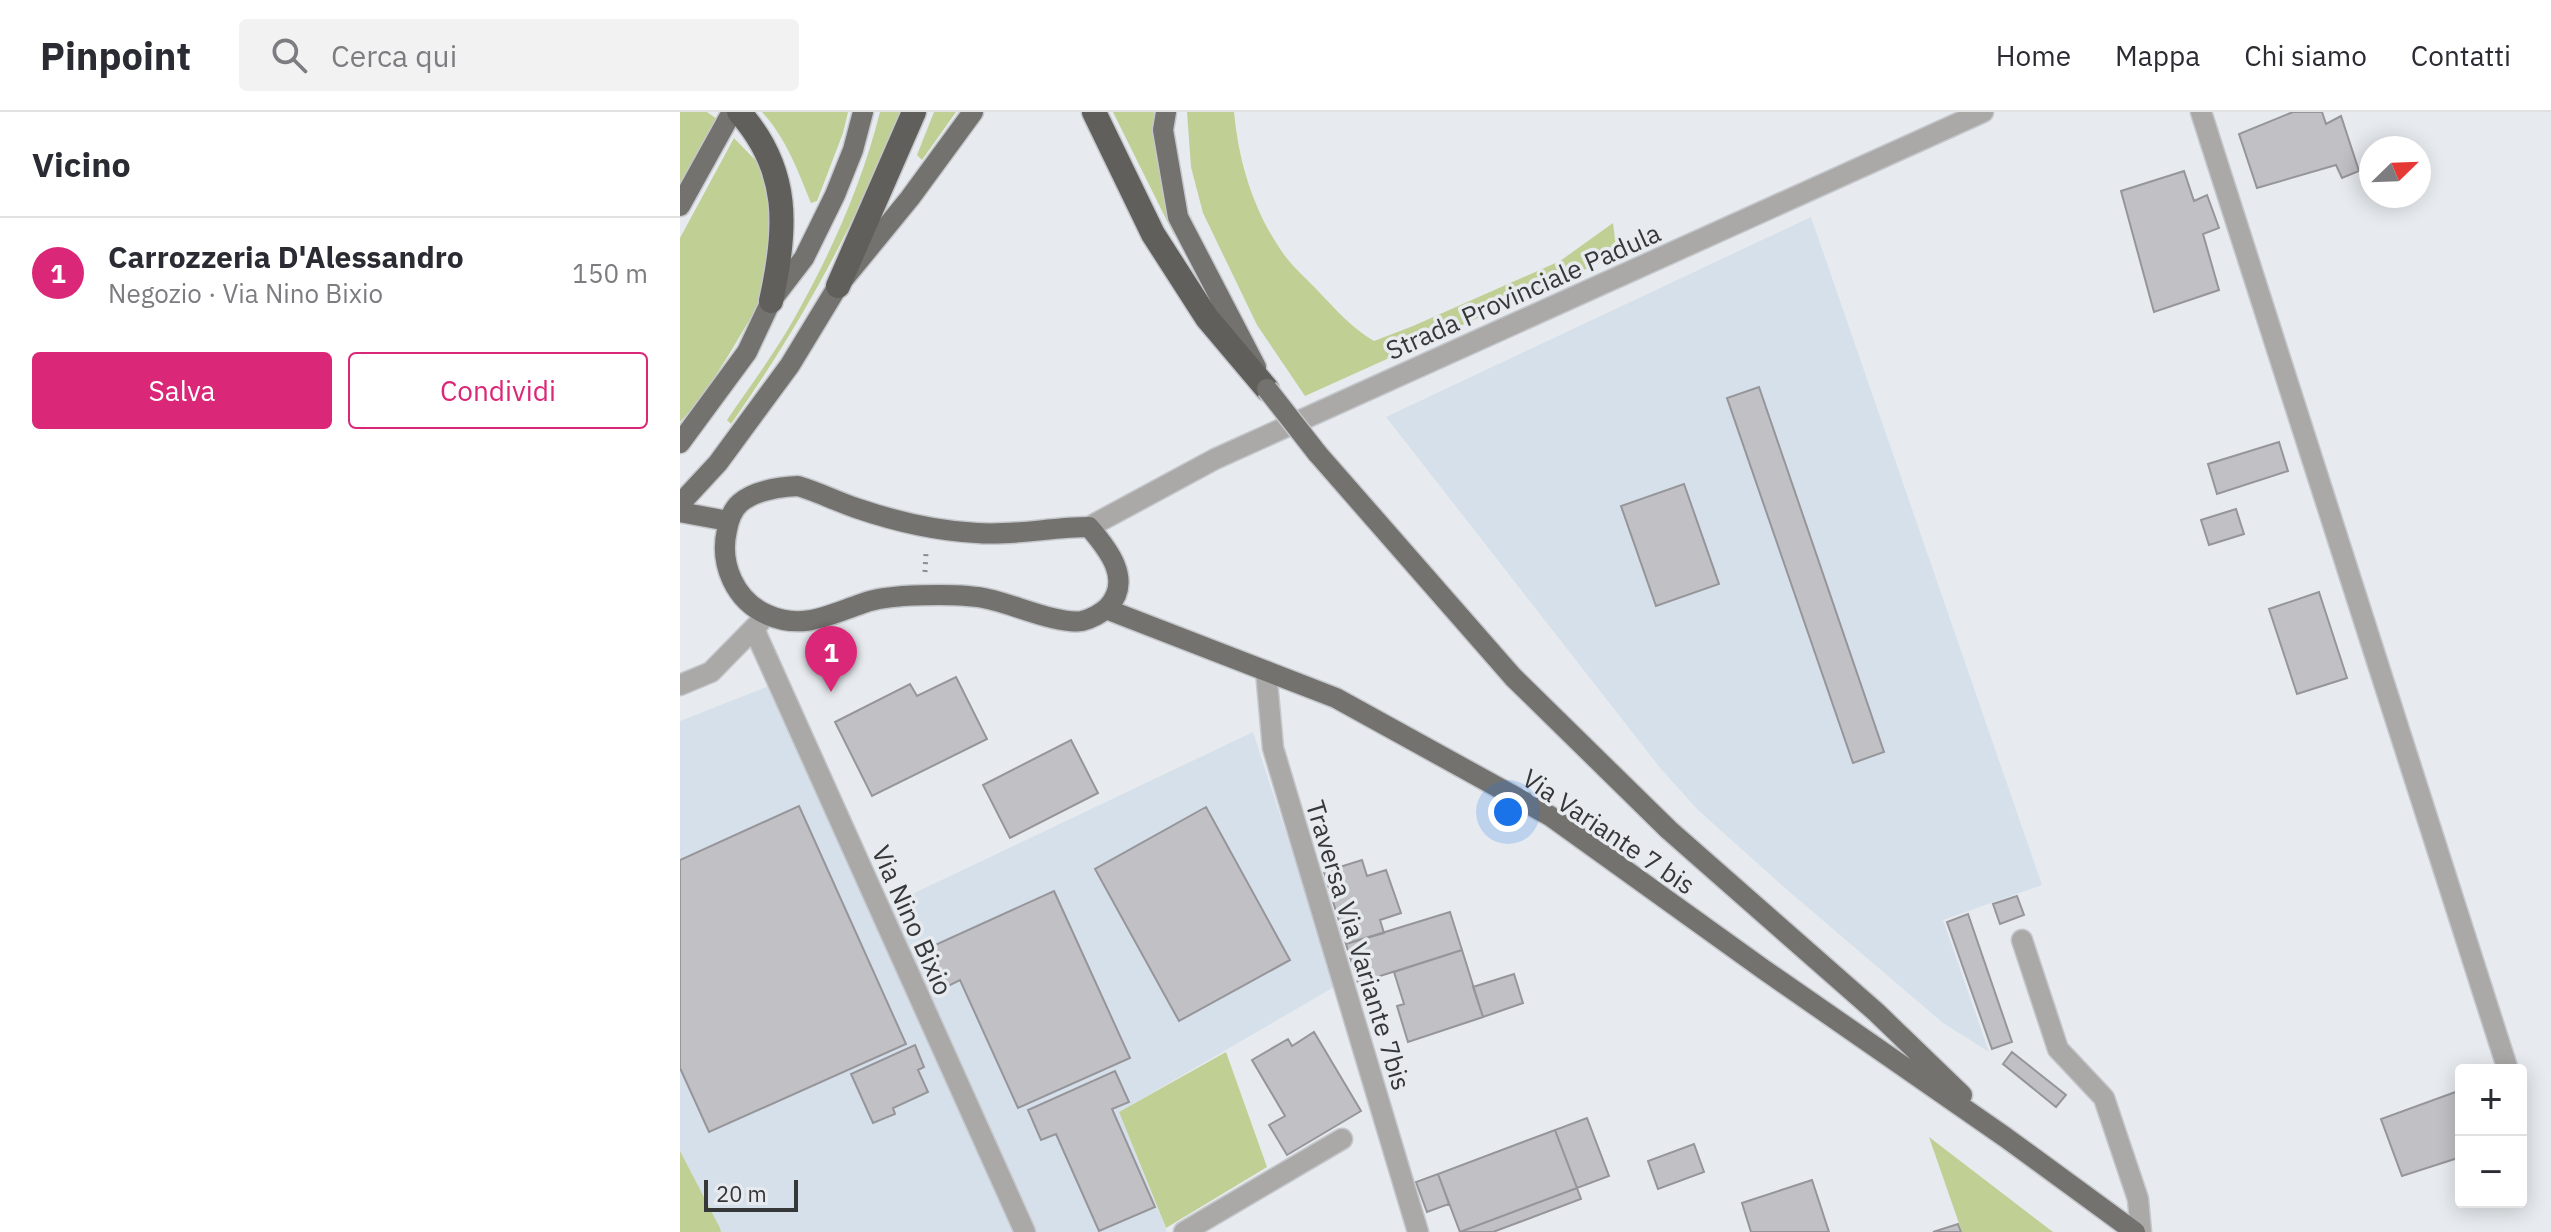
<!DOCTYPE html>
<html lang="it">
<meta charset="utf-8">
<style>
body{margin:0;font-family:"IBM Plex Sans",sans-serif;background:#f2f2f3;color:#2b2b33}
.controls{position:absolute;right:24px;bottom:24px;display:grid;overflow:hidden;border-radius:8px;box-shadow:0 4px 20px #0003}
.controls button{width:72px;height:72px;display:grid;place-items:center;padding:0;border:0;border-bottom:2px solid #e1e1e2;background:#fff;color:#2b2b33;font:40px sans-serif}
.compass{position:absolute;left:1679px;top:24px;width:72px;height:72px;border-radius:50%;background:#fff;box-shadow:0 4px 20px #0003;rotate:67deg}
.scale{position:absolute;left:24px;bottom:20px;width:94px;box-sizing:border-box;padding-left:8px;border:4px solid #363739;border-top:0;font-size:22px;line-height:28px;white-space:nowrap;color:#363739;-webkit-text-stroke:6px #e7ebef;paint-order:stroke}
.you{position:absolute;left:828px;top:700px;width:28px;height:28px;margin:-20px;border:6px solid #fff;border-radius:50%;background:#1a73e8;box-shadow:0 0 0 12px #1a73e833}
.badge{display:grid;place-items:center;width:52px;height:52px;border-radius:50%;background:#db2777;color:#fff;font-size:26px;font-weight:700}
.pin{position:absolute;translate:-50% -66px;filter:drop-shadow(0 2px 4px #0008)}
.pin::after{content:'';position:absolute;top:42px;width:28px;height:24px;background:inherit;clip-path:polygon(0 0,100% 0,50% 100%)}
.list{margin:0;padding:0;list-style:none}
h2{display:flex;justify-content:space-between;align-items:center;height:104px;margin:0;padding:0 32px;font-size:34px}
h2 small{font-size:26px;font-weight:400;color:#7c7c81}
.list li{display:grid;grid-template-columns:52px 1fr auto;gap:24px;align-items:center;box-sizing:border-box;height:112px;padding:0 32px;border-top:2px solid #e1e1e2}
.list b{display:block;font-size:30px;white-space:nowrap}
.list p{margin:0;font-size:26px;white-space:nowrap;color:#7c7c81}
.list em{font-size:26px;font-style:normal;color:#7c7c81}
.actions{display:flex;gap:16px;padding:24px 32px}
.actions a{flex:1;padding:18px 0;border:2px solid #db2777;border-radius:8px;text-align:center;font-size:28px;color:#db2777}
.actions .main{background:#db2777;color:#fff}
.icon{flex:none;width:44px;height:44px;fill:none;stroke:currentColor;stroke-width:2;stroke-linecap:round;stroke-linejoin:round}
.map{position:relative;flex:none;width:1871px;height:1120px;overflow:hidden}
header{display:flex;align-items:center;gap:48px;box-sizing:border-box;height:112px;padding:0 40px;background:#fff;border-bottom:2px solid #e1e1e2}
header strong{font-size:38px}
nav{display:flex;gap:44px;margin-inline-start:auto;font-size:28px}
.search{width:560px;height:72px;background:#f2f2f3;display:flex;align-items:center;gap:20px;box-sizing:border-box;padding:0 28px;border-radius:8px;color:#7c7c81;font-size:30px}
main{display:flex}
aside{flex:1;background:#fff}
.map>svg:first-child{display:block}
</style>
<header>
<strong>Pinpoint</strong>
<div class="search"><svg class="icon" aria-label="search" viewBox="0 0 24 24"><circle cx="10" cy="10" r="6"/><path d="M15 15l6 6"/></svg>Cerca qui</div>
<nav><a>Home</a><a>Mappa</a><a>Chi siamo</a><a>Contatti</a></nav>
</header>
<main>
<aside>
<h2>Vicino<small></small></h2>
<ul class="list">
<li><span class="badge">1</span><div><b>Carrozzeria D'Alessandro</b><p>Negozio · Via Nino Bixio</p></div><em>150 m</em></li>
</ul>
<div class="actions"><a class="main">Salva</a><a>Condividi</a></div>
</aside>
<div class="map">
<svg width="1871" height="1120" viewBox="0 0 1871 1120">
<rect width="100%" height="100%" fill="#e7ebef"/>
<path fill="#d6e0ea" d="M 1131,105 L 1362,773 L 1263,808 L 1309,940 L 1263,911 L 1105,776 L 1018,698 L 981,657 L 706,305 Z
M 102,569 L 203,796 L 573,620 L 656,874 L 439,1000 L 487,1120 L 41,1120 L 0,1039 L 0,609 Z"/>
<path fill="#c0cf94" d="M 0,0 L 27,0 L 37,7 L 0,71 Z
M 82,0 L 168,0 L 163,21 L 137,89 L 131,91 C 118,59 106,26 82,0 Z
M 200,0 L 220,0 C 174,115 122,211 51,312 L 47,308 C 70,274 95,241 115,205 C 151,141 182,72 200,0 Z
M 254,0 L 276,0 L 242,48 L 237,43 Z
M 433,0 L 474,0 L 479,56 L 498,121 L 494,123 Z
M 507,0 L 554,0 C 559,52 574,101 605,144 C 615,157 628,168 639,180 C 657,199 672,216 694,229 L 733,214 L 880,149 L 933,111 L 937,143 L 625,284 L 577,213 L 523,101 L 511,55 Z
M 54,26 L 81,54 L 93,91 L 86,173 L 76,197 L 48,244 L 22,285 L 0,310 L 0,126 Z
M 546,940 L 587,1055 L 486,1116 L 439,1000 Z
M 1249,1025 L 1373,1120 L 1282,1120 Z
M 0,1039 L 40,1116 L 41,1120 L 0,1120 Z"/>
<path fill="#c0c0c5" stroke="#95959a" stroke-width="2" d="M 1613,0 L 1642,0 L 1646,12 L 1661,4 L 1679,59 L 1662,66 L 1656,53 L 1577,76 L 1559,22 Z
M 1504,59 L 1514,89 L 1527,83 L 1539,116 L 1523,122 L 1539,178 L 1474,200 L 1441,79 Z
M 1079,275 L 1204,640 L 1173,651 L 1047,286 Z
M 1599,330 L 1608,359 L 1537,382 L 1528,352 Z
M 1004,372 L 1039,472 L 976,494 L 941,394 Z
M 1556,397 L 1564,422 L 1529,433 L 1521,408 Z
M 1639,480 L 1667,566 L 1617,582 L 1589,497 Z
M 276,565 L 307,627 L 192,684 L 155,610 L 230,572 L 237,584 Z
M 391,628 L 418,681 L 330,726 L 303,673 Z
M 119,694 L 226,932 L 29,1020 L 0,956 L 0,748 Z
M 526,695 L 610,848 L 499,909 L 415,757 Z
M 682,748 L 687,764 L 706,758 L 721,801 L 700,808 L 704,821 L 666,832 L 644,760 Z
M 374,779 L 450,946 L 338,996 L 280,868 L 260,878 L 242,839 Z
M 1337,784 L 1344,803 L 1320,812 L 1313,792 Z
M 770,800 L 782,838 L 678,871 L 666,832 Z
M 1288,802 L 1332,930 L 1312,937 L 1267,810 Z
M 782,838 L 803,905 L 728,930 L 717,894 L 724,892 L 714,860 Z
M 834,862 L 843,891 L 803,905 L 793,875 Z
M 634,920 L 681,999 L 607,1043 L 589,1013 L 605,1004 L 572,948 L 608,927 L 612,934 Z
M 235,933 L 244,955 L 238,958 L 248,980 L 213,996 L 215,1002 L 193,1011 L 171,962 Z
M 1332,940 L 1386,983 L 1376,995 L 1323,952 Z
M 435,959 L 449,990 L 432,997 L 475,1095 L 419,1119 L 376,1022 L 361,1028 L 348,998 Z
M 1781,978 L 1781,1045 L 1722,1064 L 1701,1007 Z
M 907,1006 L 929,1064 L 897,1076 L 875,1018 Z
M 875,1018 L 897,1076 L 780,1120 L 758,1062 Z
M 1014,1032 L 1024,1060 L 978,1077 L 968,1049 Z
M 758,1062 L 769,1092 L 747,1100 L 736,1070 Z
M 1132,1068 L 1149,1120 L 1071,1120 L 1062,1091 Z
M 897,1076 L 901,1087 L 813,1120 L 780,1120 Z
M 1278,1112 L 1281,1120 L 1253,1120 Z"/>
<g fill="none" stroke-linecap="round" stroke-linejoin="round">
<defs>
<path id="minor" d="M 1521,0 L 1828,958
M 409,415 L 535,347 L 1303,0
M 74,517 L 345,1120
M 586,559 L 593,636 L 738,1120
M 0,573 L 31,560 L 80,510
M 1342,828 L 1378,937 L 1424,986 L 1458,1087 L 1461,1120
M 504,1120 L 662,1027"/>
<path id="major" d="M 486,0 L 483,18 L 498,105 L 576,255
M 0,94 L 52,0
M 0,331 L 67,240 L 91,189 L 124,146 L 155,83 L 173,38 L 183,0
M 637,341 L 833,565 L 989,718 L 1196,900 L 1282,983
M 118,374 C 138,380 156,389 176,396 C 214,409 257,419 297,421 C 335,424 371,415 409,415 C 428,437 453,468 428,495 C 422,501 411,507 402,509 C 379,513 333,492 308,487 C 287,482 244,483 223,484 C 210,485 193,487 181,492 C 149,503 122,518 88,503 C 55,489 39,452 47,418 C 49,407 52,398 60,391 C 75,378 99,375 118,374 Z
M 0,392 L 38,351 L 110,253 L 158,174 L 230,86 L 293,0
M 0,400 L 48,409
M 426,497 L 656,586 L 870,704 L 1083,857 L 1325,1025 L 1455,1120"/>
<path id="highway" d="M 59,0 C 111,58 107,118 91,189
M 414,0 L 473,122 L 527,206 L 587,277
M 158,174 L 234,0"/>
</defs>
<use href="#minor" stroke="#c4c7cb" stroke-width="23"/>
<use href="#major" stroke="#c4c7cb" stroke-width="23"/>
<use href="#highway" stroke="#c4c7cb" stroke-width="27"/>
<path stroke="#8a8d8f" stroke-width="5" stroke-dasharray="2 6" stroke-linecap="butt" d="M 245,460 L 246,441"/>
<use href="#minor" stroke="#aaa9a7" stroke-width="20"/>
<use href="#major" stroke="#74726e" stroke-width="20"/>
<use href="#highway" stroke="#615f5b" stroke-width="24"/>
<defs>
<path id="major-bridge" d="M 587,277 L 637,341"/>
</defs>
<use href="#major-bridge" stroke="#c4c7cb" stroke-width="23" stroke-linecap="butt"/>
<use href="#major-bridge" stroke="#74726e" stroke-width="20"/>
</g>
<g text-anchor="middle" dominant-baseline="central" stroke-width="7" stroke-linejoin="round" paint-order="stroke">
<g font-size="26" fill="#363739" stroke="#e7ebef">
<text transform="translate(843 179) rotate(-24)">Strada Provinciale Padula</text>
<text transform="translate(929 719) rotate(34)">Via Variante 7 bis</text>
<text transform="translate(233 808) rotate(66)">Via Nino Bixio</text>
<text transform="translate(679 833) rotate(73)">Traversa Via Variante 7bis</text>
</g>
</g>
</svg>
<div class="controls">
<button>+</button>
<button>−</button>
</div>
<svg class="compass" viewBox="-18 -18 36 36"><path d="M0-13l5 13h-10z" fill="#e53935"/><path d="M0 13l5-13h-10z" fill="#7c7c81"/></svg>
<div class="scale">20 m</div>
<div class="you"></div>
<div class="pin badge" style="left:151px;top:580px">1</div>
</div>
</main>
